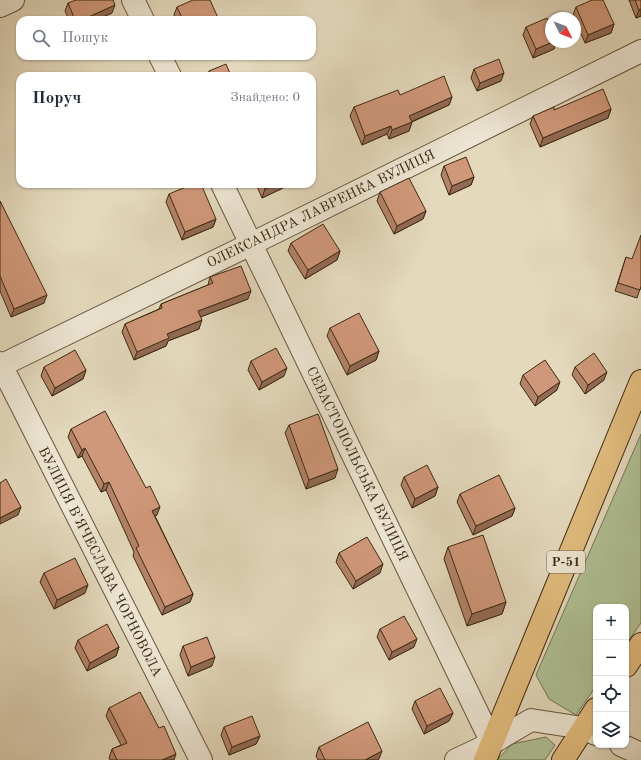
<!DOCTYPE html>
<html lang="uk">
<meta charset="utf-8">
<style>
body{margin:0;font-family:"Old Standard TT",serif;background:#f6f6f7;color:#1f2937}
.controls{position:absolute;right:12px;bottom:12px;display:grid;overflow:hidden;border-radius:8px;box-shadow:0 1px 3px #0004}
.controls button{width:36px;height:36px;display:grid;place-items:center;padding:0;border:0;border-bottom:1px solid #e0e1e3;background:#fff;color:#1f2937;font:20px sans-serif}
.compass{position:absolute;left:545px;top:12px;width:36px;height:36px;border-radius:50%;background:#fff;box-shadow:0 1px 3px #0004;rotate:132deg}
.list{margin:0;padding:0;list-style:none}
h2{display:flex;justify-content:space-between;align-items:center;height:52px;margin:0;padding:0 16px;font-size:17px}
h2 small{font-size:13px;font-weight:400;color:#747a83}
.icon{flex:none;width:22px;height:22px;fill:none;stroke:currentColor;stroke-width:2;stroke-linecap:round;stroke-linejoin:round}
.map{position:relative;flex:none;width:641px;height:760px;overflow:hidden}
.search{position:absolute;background:#fff;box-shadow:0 1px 3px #0004;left:16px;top:16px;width:300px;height:44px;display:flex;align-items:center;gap:10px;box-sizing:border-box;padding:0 14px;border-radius:12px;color:#747a83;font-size:15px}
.panel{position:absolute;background:#fff;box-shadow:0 1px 3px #0004;left:16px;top:72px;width:300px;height:116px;border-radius:12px}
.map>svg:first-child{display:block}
</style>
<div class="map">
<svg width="641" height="760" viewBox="0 0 641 760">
<rect width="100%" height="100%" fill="#e4d9bd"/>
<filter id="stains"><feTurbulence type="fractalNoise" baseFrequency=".005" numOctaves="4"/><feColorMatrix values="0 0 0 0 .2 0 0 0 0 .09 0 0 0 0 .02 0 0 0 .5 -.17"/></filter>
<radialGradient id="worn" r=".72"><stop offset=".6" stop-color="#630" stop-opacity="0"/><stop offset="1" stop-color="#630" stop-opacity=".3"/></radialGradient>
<path fill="#afc095" stroke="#767653" d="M 641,434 L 641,623 L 626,644 L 626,607 L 596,607 L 596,686 L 576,715 L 549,699 L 536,675 Z
M 546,737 L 555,745 L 545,760 L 497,760 L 512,744 Z"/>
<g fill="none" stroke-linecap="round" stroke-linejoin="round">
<defs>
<path id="minor" d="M 133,0 L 143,20
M 0,6 L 13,0
M 160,56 L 170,76
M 222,184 L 492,743
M 0,363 L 201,760
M 0,366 L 251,244 L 641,51
M 621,745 L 641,754
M 456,760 L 492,743 L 531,720 L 583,728 L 596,734"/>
<path id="major" d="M 626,666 L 641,644
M 485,760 L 641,381
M 563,760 L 596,709"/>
</defs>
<use href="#minor" stroke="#67563c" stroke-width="24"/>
<use href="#major" stroke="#3d2b11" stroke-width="24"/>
<use href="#minor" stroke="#ede6d4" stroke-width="22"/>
<use href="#major" stroke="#e2bc7e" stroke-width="22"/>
</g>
<path fill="#b38369" stroke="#3d2b11" d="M 629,0 L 641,0 L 641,16 L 636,18 Z
M 68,3 L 112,13 L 96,20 L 69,20 L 65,11 Z
M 177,7 L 219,20 L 176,20 L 174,15 Z
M 576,7 L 614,24 L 611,33 L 585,43 L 575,20 L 575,18 L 574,18 L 573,15 Z
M 526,27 L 551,42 L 556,42 L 554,49 L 533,58 L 523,35 Z
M 474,69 L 501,81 L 477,91 L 471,78 Z
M 209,71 L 231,76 L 208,76 Z
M 400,95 L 452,97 L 449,105 L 412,122 L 409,131 L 389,139 L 387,134 L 362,145 L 350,116 L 354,107 Z
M 611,109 L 608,118 L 540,147 L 530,124 L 533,116 L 554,110 Z
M 444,166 L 474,177 L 471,185 L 449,195 L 441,175 Z
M 256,184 L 284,184 L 283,188 L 262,198 Z
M 380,192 L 426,211 L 423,219 L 394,234 L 377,201 Z
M 169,194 L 216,219 L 213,227 L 182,240 L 166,202 Z
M 0,201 L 44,303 L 11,317 L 0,291 Z
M 291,243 L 340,251 L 337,260 L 305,279 L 288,251 Z
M 626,257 L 641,286 L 637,298 L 615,291 Z
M 210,277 L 248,299 L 200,317 L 199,329 L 168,341 L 166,346 L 134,360 L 122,332 L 125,324 L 159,309 L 161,304 L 208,285 Z
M 330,328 L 379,351 L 376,360 L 347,375 L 327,336 Z
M 251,361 L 284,376 L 259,390 L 248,370 Z
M 44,367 L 86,370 L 83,379 L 52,396 L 41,376 Z
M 575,367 L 604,380 L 585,394 L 572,375 Z
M 523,375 L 557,390 L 535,406 L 520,384 Z
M 289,425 L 335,478 L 306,489 L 285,433 Z
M 71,429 L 157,515 L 155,516 L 193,594 L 190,602 L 162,615 L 133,556 L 134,552 L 106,490 L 101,492 L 82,456 L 78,458 L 68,437 Z
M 404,477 L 438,487 L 435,496 L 412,508 L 401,485 Z
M 460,494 L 515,508 L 512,516 L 473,535 L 457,502 Z
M 448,547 L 506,602 L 502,614 L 467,626 L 444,559 Z
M 339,553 L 380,573 L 353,589 L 336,562 Z
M 44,573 L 85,593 L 54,609 L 40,582 Z
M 380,629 L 414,647 L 389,660 L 377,637 Z
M 78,640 L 119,647 L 116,656 L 87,671 L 75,648 Z
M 183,646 L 212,666 L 188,676 L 180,655 Z
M 415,701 L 453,713 L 449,721 L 424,734 L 412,709 Z
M 109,708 L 174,760 L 110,760 L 109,758 L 112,749 L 121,745 L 106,716 Z
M 224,727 L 260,736 L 256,744 L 229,755 L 221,735 Z
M 319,747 L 379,759 L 378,760 L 318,760 L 316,756 Z"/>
<path fill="#926a55" stroke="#3d2b11" d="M 115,5 L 112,13 L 96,20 L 82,20 Z
M 641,9 L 641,16 L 636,18 L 639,10 Z
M 614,24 L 611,33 L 585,43 L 588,35 Z
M 553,42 L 556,42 L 554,49 L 533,58 L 536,49 Z
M 504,73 L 501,81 L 477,91 L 480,83 Z
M 452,97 L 449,105 L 406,124 L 409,116 Z
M 611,109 L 608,118 L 540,147 L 543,138 Z
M 412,122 L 409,131 L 389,139 L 392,130 Z
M 391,126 L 387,134 L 362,145 L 365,136 Z
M 474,177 L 471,185 L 449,195 L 452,186 Z
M 276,184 L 284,184 L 283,188 L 262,198 L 265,189 Z
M 426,211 L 423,219 L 394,234 L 397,226 Z
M 216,219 L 213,227 L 182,240 L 185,232 Z
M 340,251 L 337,260 L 305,279 L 308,270 Z
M 251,291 L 248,299 L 195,319 L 198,311 Z
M 47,295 L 44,303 L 11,317 L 14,309 Z
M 202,320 L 199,329 L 168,341 L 166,346 L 134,360 L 137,352 L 167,334 Z
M 379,351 L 376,360 L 347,375 L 350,366 Z
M 287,368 L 284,376 L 259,390 L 262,382 Z
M 86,370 L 83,379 L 52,396 L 55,388 Z
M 607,372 L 604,380 L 585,394 L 588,385 Z
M 560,382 L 557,390 L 535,406 L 538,397 Z
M 85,448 L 82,456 L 78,458 L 82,450 Z
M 338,469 L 335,478 L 306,489 L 309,480 Z
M 109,482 L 106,490 L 101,492 L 104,484 Z
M 438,487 L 435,496 L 412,508 L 415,499 Z
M 21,507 L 18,515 L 0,524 L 0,518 Z
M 160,507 L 157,515 L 149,519 L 152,511 Z
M 515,508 L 512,516 L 473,535 L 476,526 Z
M 383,564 L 380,573 L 353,589 L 356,581 Z
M 88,585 L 85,593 L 54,609 L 57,600 Z
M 193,594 L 190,602 L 162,615 L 165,607 Z
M 506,602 L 502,614 L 467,626 L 472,614 Z
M 417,639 L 414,647 L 389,660 L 392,652 Z
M 119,647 L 116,656 L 87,671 L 90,663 Z
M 215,657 L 212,666 L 188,676 L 191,667 Z
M 453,713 L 449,721 L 424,734 L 427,726 Z
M 260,736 L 256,744 L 229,755 L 232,747 Z
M 382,751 L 379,759 L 378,760 L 365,760 Z
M 176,754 L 174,760 L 162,760 Z"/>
<path fill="#d0987a" stroke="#3d2b11" d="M 76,0 L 113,0 L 115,5 L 82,20 L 75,20 L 68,3 Z
M 193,0 L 210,0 L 219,20 L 183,20 L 177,7 Z
M 592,0 L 603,0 L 614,24 L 588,35 L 576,7 Z
M 635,0 L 641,0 L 641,9 L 639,10 Z
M 547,18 L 551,27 L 551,42 L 553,42 L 536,49 L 526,27 Z
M 499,59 L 504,73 L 480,83 L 474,69 Z
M 226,64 L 231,76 L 211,76 L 209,71 Z
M 444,76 L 452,97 L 409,116 L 412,122 L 392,130 L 391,126 L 365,136 L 354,107 L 398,90 L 400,95 Z
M 603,89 L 611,109 L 543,138 L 533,116 L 554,107 L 554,110 Z
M 466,157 L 474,177 L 452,186 L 444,166 Z
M 409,178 L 426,211 L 397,226 L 380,192 Z
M 193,184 L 201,184 L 216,219 L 185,232 L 169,194 Z
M 263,184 L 276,184 L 265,189 Z
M 0,201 L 47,295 L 14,309 L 0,276 Z
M 323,224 L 340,251 L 308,270 L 291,243 Z
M 641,235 L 641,286 L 640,290 L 618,283 L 626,257 L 632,259 Z
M 241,266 L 251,291 L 198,311 L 202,320 L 167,334 L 169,338 L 137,352 L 125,324 L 162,308 L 161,304 L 213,283 L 210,277 Z
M 359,313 L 379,351 L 350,366 L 330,328 Z
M 276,348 L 287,368 L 262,382 L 251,361 Z
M 75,350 L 86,370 L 55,388 L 44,367 Z
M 594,353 L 607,372 L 588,385 L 575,367 Z
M 545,360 L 560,382 L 538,397 L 523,375 Z
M 105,411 L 146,488 L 150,486 L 160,507 L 152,511 L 193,594 L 165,607 L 136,548 L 139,546 L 109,482 L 104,484 L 85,448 L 82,450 L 71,429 Z
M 318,414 L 338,469 L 309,480 L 289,425 Z
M 427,465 L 438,487 L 415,499 L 404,477 Z
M 499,475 L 515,508 L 476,526 L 460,494 Z
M 6,479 L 21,507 L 0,518 L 0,483 Z
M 483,535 L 506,602 L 472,614 L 448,547 Z
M 367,537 L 383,564 L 356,581 L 339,553 Z
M 75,558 L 88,585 L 57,600 L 44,573 Z
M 404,616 L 417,639 L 392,652 L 380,629 Z
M 107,624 L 119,647 L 90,663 L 78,640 Z
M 207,637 L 215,657 L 191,667 L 183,646 Z
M 440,688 L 453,713 L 427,726 L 415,701 Z
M 140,692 L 159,728 L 164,726 L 176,754 L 162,760 L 117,760 L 112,749 L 127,743 L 109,708 Z
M 252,716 L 260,736 L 232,747 L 224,727 Z
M 368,722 L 382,751 L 365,760 L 325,760 L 319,747 Z"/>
<g text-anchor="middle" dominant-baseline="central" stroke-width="3" stroke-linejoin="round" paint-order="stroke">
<rect fill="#ede6d4" stroke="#72634c" stroke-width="1" x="547" y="551" width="38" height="22" rx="3"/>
<g font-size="13" font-weight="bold" fill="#3d2b11">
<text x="566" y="562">Р-51</text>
</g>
<g font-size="14" fill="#3d2b11" stroke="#ede6d4">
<text transform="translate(321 209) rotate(-26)">ОЛЕКСАНДРА ЛАВРЕНКА ВУЛИЦЯ</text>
<text transform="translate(357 464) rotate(64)">СЕВАСТОПОЛЬСЬКА ВУЛИЦЯ</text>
<text transform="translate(100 562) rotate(63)">ВУЛИЦЯ В’ЯЧЕСЛАВА ЧОРНОВОЛА</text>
</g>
</g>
<rect width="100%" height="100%" filter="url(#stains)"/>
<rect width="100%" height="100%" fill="url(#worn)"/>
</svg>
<div class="controls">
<button>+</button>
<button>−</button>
<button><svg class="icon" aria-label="locate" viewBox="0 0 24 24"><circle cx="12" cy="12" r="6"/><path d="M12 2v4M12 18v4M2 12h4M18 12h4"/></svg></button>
<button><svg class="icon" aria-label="layers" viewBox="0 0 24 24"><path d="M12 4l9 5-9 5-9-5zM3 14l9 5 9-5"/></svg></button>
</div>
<svg class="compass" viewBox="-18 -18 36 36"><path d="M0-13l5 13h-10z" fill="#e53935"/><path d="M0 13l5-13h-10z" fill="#747a83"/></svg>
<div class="search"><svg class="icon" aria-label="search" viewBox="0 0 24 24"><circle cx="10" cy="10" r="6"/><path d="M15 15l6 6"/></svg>Пошук</div>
<section class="panel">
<h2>Поруч<small>Знайдено: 0</small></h2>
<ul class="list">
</ul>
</section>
</div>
